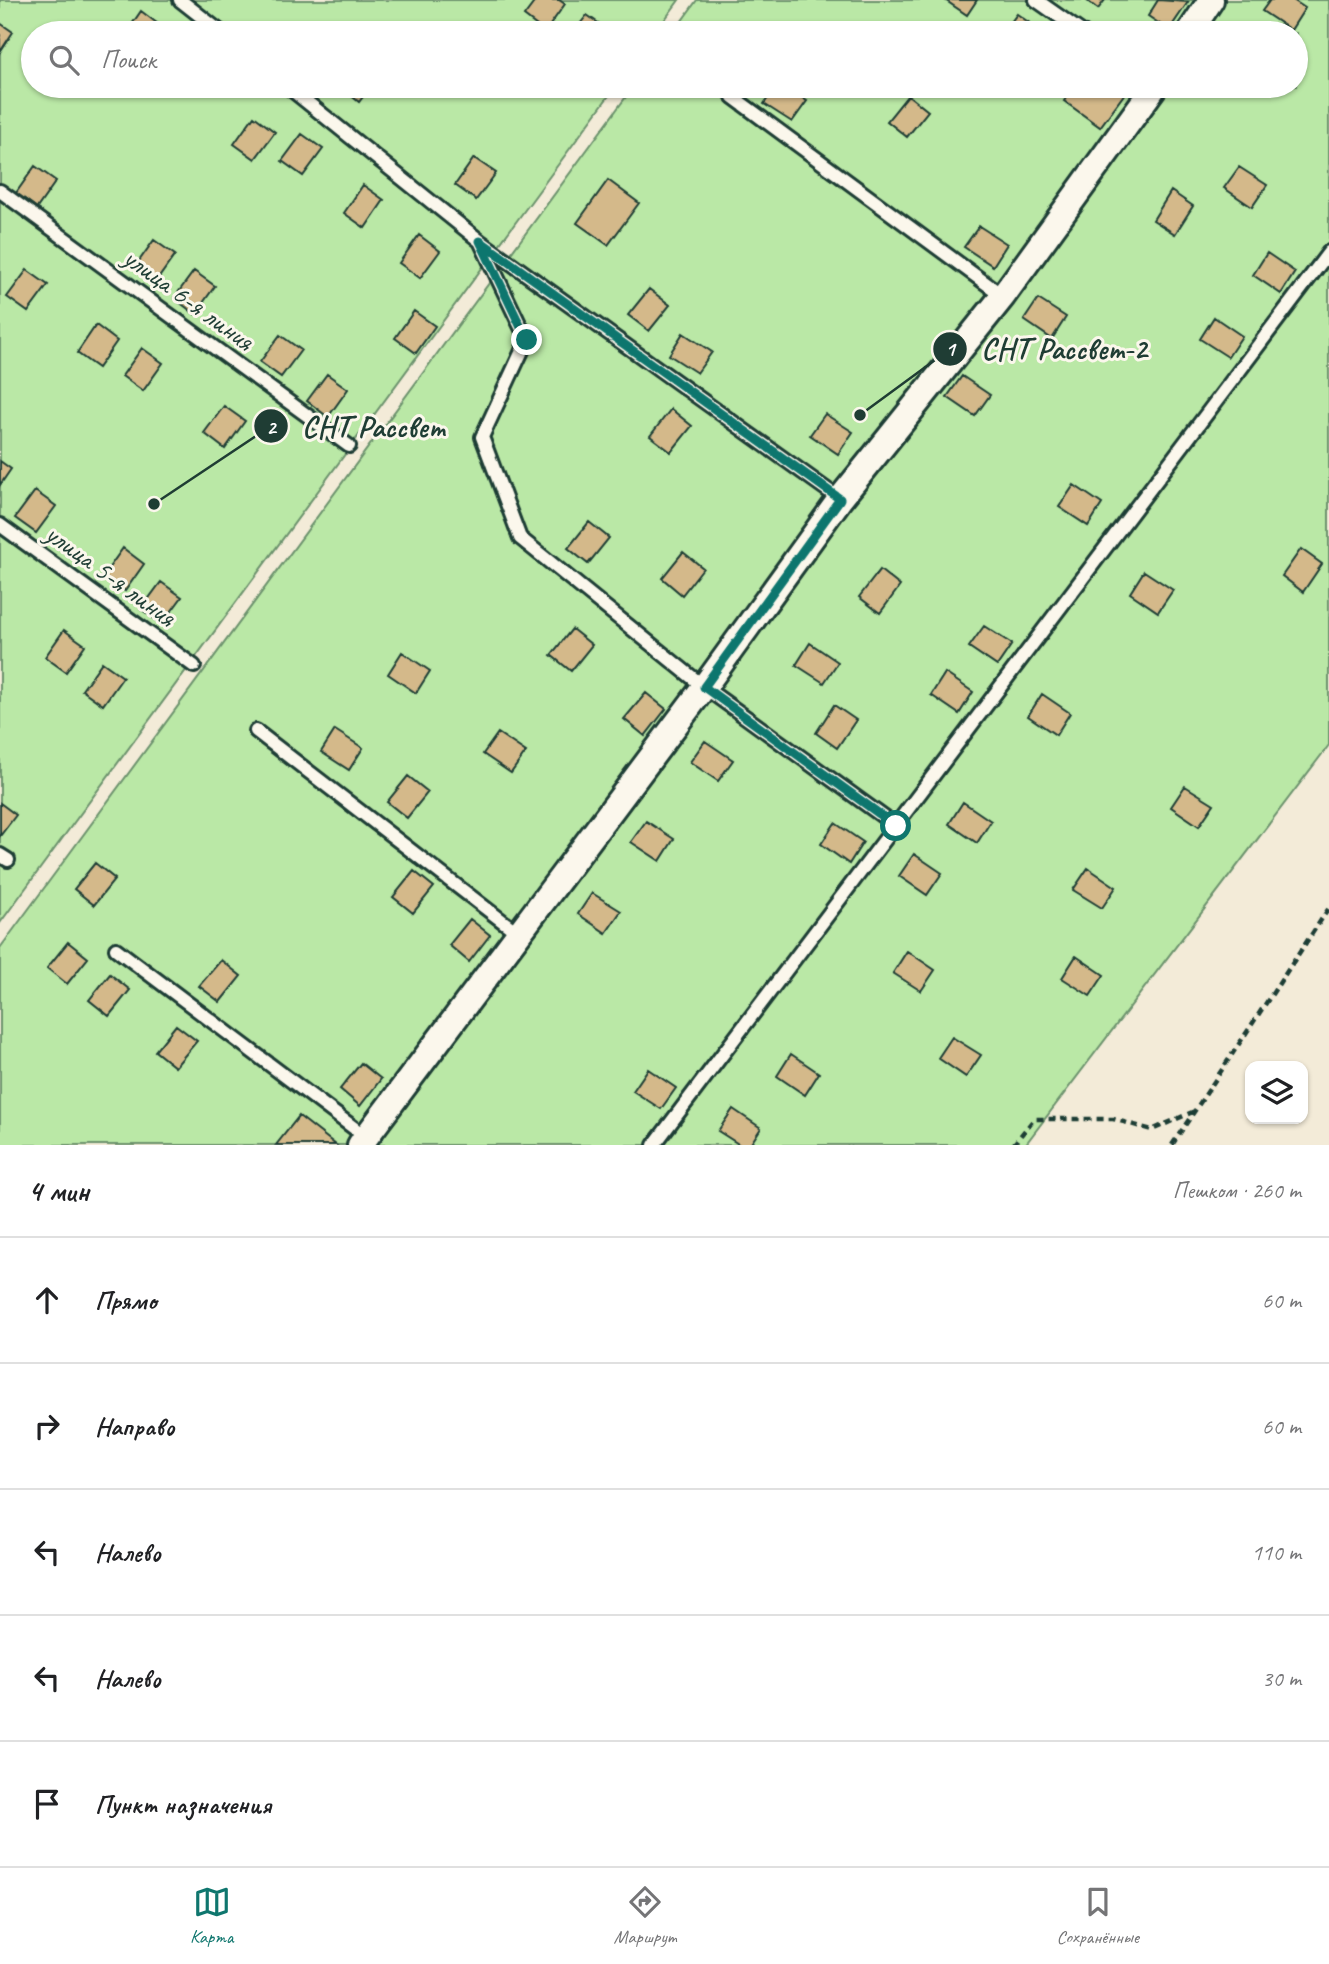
<!DOCTYPE html>
<html lang="ru">
<meta charset="utf-8">
<style>
body{margin:0;font-family:Caveat,sans-serif;background:#f6f6f6;color:#202124}
.controls{position:absolute;right:21px;bottom:21px;display:grid;overflow:hidden;border-radius:14px;box-shadow:0 2px 5px #0004}
.controls button{width:63px;height:63px;display:grid;place-items:center;padding:0;border:0;border-bottom:2px solid #e0e0e0;background:#fff;color:#202124;font:35px sans-serif}
.stop{position:absolute;width:21px;height:21px;margin:-16px;border:5px solid #0f766e;border-radius:50%;background:#fff}
.stop.end{background:#0f766e;border-color:#fff;box-shadow:0 2px 7px #0008}
.list{margin:0;padding:0;list-style:none}
h2{display:flex;justify-content:space-between;align-items:center;height:91px;margin:0;padding:0 28px;font-size:30px}
h2 small{font-size:23px;font-weight:400;color:#757577}
.list li{display:grid;grid-template-columns:46px 1fr auto;gap:21px;align-items:center;box-sizing:border-box;height:126px;padding:0 28px;border-top:2px solid #e0e0e0}
.list b{display:block;font-size:26px;white-space:nowrap}
.list em{font-size:23px;font-style:normal;color:#757577}
.icon{flex:none;width:38px;height:38px;fill:none;stroke:currentColor;stroke-width:2;stroke-linecap:round;stroke-linejoin:round}
.map{position:relative;flex:none;width:1329px;height:1145px;overflow:hidden}
.search{position:absolute;background:#fff;box-shadow:0 2px 5px #0004;left:21px;right:21px;top:21px;height:77px;display:flex;align-items:center;gap:18px;box-sizing:border-box;padding:0 24px;border-radius:38px;color:#757577;font-size:26px}
.sheet{height:721px;background:#fff}
nav{display:flex;justify-content:space-around;align-items:center;box-sizing:border-box;height:98px;border-top:2px solid #e0e0e0;background:#fff;font-size:19px;color:#757577}
nav a{display:grid;justify-items:center;gap:4px}
nav .on{color:#0f766e}
.map>svg:first-child{display:block}
</style>
<div class="map">
<svg width="1329" height="1145" viewBox="0 0 1329 1145">
<rect width="100%" height="100%" fill="#f3ebd8"/>
<filter id="ink" filterUnits="userSpaceOnUse"><feTurbulence type="fractalNoise" baseFrequency=".0143" numOctaves="2"/><feDisplacementMap in="SourceGraphic" scale="14" xChannelSelector="R" yChannelSelector="G"/><feConvolveMatrix kernelMatrix="1 2 1 2 8 2 1 2 1" color-interpolation-filters="sRGB"/></filter>
<g filter="url(#ink)">
<path fill="#bae8a6" stroke="#6c926d" stroke-width="2" d="M 0,0 L 679,0 L 655,33 L 33,33 L 33,86 L 616,86 L 0,923 Z
M 697,0 L 1329,0 L 1329,745 L 1025,1145 L 0,1145 L 0,948 L 634,86 L 1296,86 L 1296,33 L 673,33 Z"/>
<path fill="#d4b98a" stroke="#1f3d34" stroke-width="2" d="M 536,0 L 559,0 L 565,4 L 545,32 L 524,16 Z
M 945,0 L 977,0 L 967,15 Z
M 1086,0 L 1105,0 L 1098,9 Z
M 1158,0 L 1188,2 L 1169,30 L 1148,16 Z
M 1270,0 L 1293,0 L 1305,8 L 1291,30 L 1262,11 Z
M 141,11 L 162,27 L 158,33 L 126,33 Z
M 1017,14 L 1044,33 L 1003,33 Z
M 587,15 L 608,30 L 605,33 L 573,33 Z
M 0,23 L 13,32 L 0,52 Z
M 339,86 L 371,86 L 359,102 Z
M 776,86 L 784,86 L 807,101 L 792,122 L 764,104 Z
M 1075,86 L 1124,86 L 1128,89 L 1100,127 L 1064,101 Z
M 908,95 L 928,111 L 907,137 L 887,121 Z
M 254,116 L 275,132 L 255,159 L 234,144 Z
M 302,134 L 323,149 L 303,176 L 282,161 Z
M 474,158 L 496,173 L 476,200 L 455,185 Z
M 35,166 L 56,181 L 37,208 L 16,193 Z
M 1239,167 L 1267,185 L 1252,207 L 1224,188 Z
M 608,180 L 639,203 L 608,245 L 577,223 Z
M 363,185 L 384,200 L 365,228 L 344,213 Z
M 1171,191 L 1193,206 L 1175,234 L 1153,220 Z
M 979,226 L 1007,244 L 993,266 L 964,247 Z
M 419,235 L 440,251 L 420,278 L 399,263 Z
M 154,240 L 175,255 L 155,283 L 134,268 Z
M 1267,253 L 1295,272 L 1281,294 L 1253,275 Z
M 27,270 L 48,285 L 28,312 L 7,297 Z
M 194,271 L 215,286 L 195,314 L 174,298 Z
M 649,289 L 670,305 L 649,331 L 628,315 Z
M 1038,299 L 1066,317 L 1052,339 L 1024,320 Z
M 414,311 L 435,326 L 416,353 L 395,338 Z
M 1214,317 L 1242,336 L 1228,357 L 1200,339 Z
M 96,325 L 117,341 L 98,368 L 77,353 Z
M 683,333 L 712,352 L 697,373 L 669,355 Z
M 280,335 L 301,350 L 281,377 L 260,362 Z
M 142,348 L 163,363 L 143,391 L 122,376 Z
M 327,374 L 348,389 L 328,417 L 307,401 Z
M 962,376 L 990,395 L 975,416 L 947,397 Z
M 224,406 L 245,421 L 225,449 L 204,433 Z
M 671,409 L 692,426 L 671,452 L 650,436 Z
M 825,414 L 853,432 L 838,454 L 810,435 Z
M 0,461 L 11,469 L 0,485 Z
M 1074,485 L 1102,504 L 1088,526 L 1059,507 Z
M 35,491 L 56,506 L 36,533 L 15,518 Z
M 589,522 L 609,538 L 588,564 L 568,548 Z
M 123,548 L 144,564 L 125,591 L 103,576 Z
M 1301,549 L 1322,564 L 1303,592 L 1282,576 Z
M 683,552 L 703,568 L 682,595 L 662,578 Z
M 880,570 L 900,586 L 880,613 L 859,597 Z
M 1144,571 L 1173,590 L 1158,612 L 1130,593 Z
M 161,582 L 182,597 L 162,624 L 141,609 Z
M 984,626 L 1012,644 L 997,666 L 969,647 Z
M 572,629 L 592,645 L 571,671 L 551,655 Z
M 64,630 L 85,645 L 66,672 L 45,657 Z
M 810,643 L 838,662 L 824,683 L 796,665 Z
M 402,652 L 430,671 L 416,693 L 388,674 Z
M 102,662 L 123,677 L 103,705 L 82,690 Z
M 945,673 L 973,692 L 959,714 L 931,695 Z
M 646,693 L 666,709 L 645,736 L 624,719 Z
M 1042,694 L 1070,713 L 1056,735 L 1028,716 Z
M 834,705 L 856,720 L 837,748 L 816,733 Z
M 335,730 L 363,748 L 349,770 L 321,752 Z
M 498,733 L 526,752 L 511,773 L 483,754 Z
M 705,741 L 733,760 L 718,781 L 690,762 Z
M 408,776 L 428,792 L 407,818 L 387,802 Z
M 1185,786 L 1214,804 L 1199,826 L 1171,807 Z
M 963,802 L 991,821 L 977,843 L 949,824 Z
M 0,803 L 16,815 L 0,836 Z
M 646,821 L 674,839 L 660,861 L 631,842 Z
M 835,823 L 863,842 L 849,864 L 821,844 Z
M 914,854 L 942,873 L 927,895 L 899,876 Z
M 95,863 L 115,879 L 94,905 L 74,889 Z
M 1088,868 L 1116,887 L 1102,908 L 1073,890 Z
M 414,871 L 434,887 L 413,913 L 393,897 Z
M 592,893 L 621,911 L 606,933 L 578,914 Z
M 470,919 L 490,935 L 469,962 L 449,945 Z
M 68,942 L 88,958 L 67,984 L 47,968 Z
M 907,951 L 935,970 L 921,991 L 893,973 Z
M 1076,956 L 1104,975 L 1090,996 L 1062,978 Z
M 221,960 L 241,976 L 220,1002 L 199,986 Z
M 110,974 L 130,990 L 109,1016 L 89,1000 Z
M 176,1025 L 197,1041 L 175,1067 L 155,1051 Z
M 952,1037 L 981,1055 L 966,1077 L 938,1058 Z
M 791,1054 L 819,1073 L 805,1095 L 777,1076 Z
M 361,1063 L 381,1079 L 360,1106 L 340,1089 Z
M 648,1069 L 676,1088 L 661,1109 L 633,1091 Z
M 733,1109 L 761,1128 L 750,1145 L 740,1145 L 718,1131 Z
M 299,1116 L 336,1145 L 276,1145 Z"/>
<g fill="none" stroke-linecap="round" stroke-linejoin="round">
<defs>
<path id="lane" d="M 180,0 L 222,33
M 1036,0 L 1083,33
M 287,86 L 480,241 L 840,499
M 733,97 L 1003,296
M 0,191 L 349,446
M 480,241 L 527,340 L 482,437 L 520,538 L 704,687 L 896,826
M 0,525 L 194,666
M 256,731 L 518,933
M 0,855 L 8,860
M 116,949 L 366,1137
M 654,1145 L 1329,252"/>
<path id="street" d="M 1189,33 L 1211,0
M 360,1145 L 704,687 L 840,499 L 1003,296 L 1155,86"/>
</defs>
<use href="#lane" stroke="#1f3d34" stroke-width="18"/>
<use href="#street" stroke="#1f3d34" stroke-width="30"/>
<path stroke="#1f3d34" stroke-width="4.5" stroke-dasharray="7 5" stroke-linecap="butt" d="M 1013,1145 L 1034,1119 L 1113,1119 L 1152,1130 L 1197,1110
M 1172,1145 L 1329,908"/>
<use href="#lane" stroke="#fbf7ec" stroke-width="12"/>
<use href="#street" stroke="#fbf7ec" stroke-width="24"/>
</g>
</g>
<g fill="none" stroke-linecap="round" stroke-linejoin="round" filter="url(#ink)">
<path stroke="#0f766e" stroke-width="9" d="M 527,340 L 480,241 L 840,499 L 704,687 L 896,826"/>
</g>
<g text-anchor="middle" dominant-baseline="central" stroke-width="6" stroke-linejoin="round" paint-order="stroke">
<g font-size="28" fill="#1f3d34" stroke="#fbf7ec">
<text transform="translate(189 299) rotate(36)">улица 6-я линия</text>
<text transform="translate(111 575) rotate(36)">улица 5-я линия</text>
</g>
</g>
<path fill="none" stroke="#1f3d34" stroke-width="2.5" d="M860 415L950 349M154 504L271 426"/>
<g fill="#1f3d34" stroke="#fbf7ec" stroke-width="2.5">
<circle cx="860" cy="415" r="7"/>
<circle cx="154" cy="504" r="7"/>
<circle cx="950" cy="349" r="18"/>
<circle cx="271" cy="426" r="18"/>
</g>
<g font-size="21" text-anchor="middle" font-weight="bold" fill="#fff">
<text x="950" y="356">1</text>
<text x="271" y="434">2</text>
</g>
<g font-size="30" text-anchor="middle" font-weight="bold" fill="#1f3d34" stroke="#fbf7ec" stroke-width="6" stroke-linejoin="round" paint-order="stroke">
<text x="1064" y="359">СНТ Рассвет-2</text>
<text x="373" y="437">СНТ Рассвет</text>
</g>
</svg>
<div class="controls">
<button><svg class="icon" aria-label="layers" viewBox="0 0 24 24"><path d="M12 4l9 5-9 5-9-5zM3 14l9 5 9-5"/></svg></button>
</div>
<div class="stop" style="left:896px;top:826px"></div>
<div class="stop end" style="left:527px;top:340px"></div>
<div class="search"><svg class="icon" aria-label="search" viewBox="0 0 24 24"><circle cx="10" cy="10" r="6"/><path d="M15 15l6 6"/></svg>Поиск</div>
</div>
<section class="sheet">
<h2>4 мин<small>Пешком · 260 m</small></h2>
<ul class="list">
<li><svg class="icon" aria-label="ahead" viewBox="0 0 24 24"><path d="M12 20V5M6 11l6-6 6 6"/></svg><div><b>Прямо</b></div><em>60 m</em></li>
<li><svg class="icon" aria-label="right" viewBox="0 0 24 24"><path d="M7 20v-9h11M14 6l5 5-5 5"/></svg><div><b>Направо</b></div><em>60 m</em></li>
<li><svg class="icon" aria-label="left" viewBox="0 0 24 24"><path d="M17 20v-9H6M10 6l-5 5 5 5"/></svg><div><b>Налево</b></div><em>110 m</em></li>
<li><svg class="icon" aria-label="left" viewBox="0 0 24 24"><path d="M17 20v-9H6M10 6l-5 5 5 5"/></svg><div><b>Налево</b></div><em>30 m</em></li>
<li><svg class="icon" aria-label="arrive" viewBox="0 0 24 24"><path d="M6 21V4h12l-3 4 3 4H6"/></svg><div><b>Пункт назначения</b></div></li>
</ul>
</section>
<nav>
<a class="on"><svg class="icon" aria-label="map" viewBox="0 0 24 24"><path d="M3 6l6-2 6 2 6-2v14l-6 2-6-2-6 2zM9 4v14M15 6v14"/></svg>Карта</a>
<a><svg class="icon" aria-label="directions" viewBox="0 0 24 24"><path d="M12 3l9 9-9 9-9-9zM9 14v-3h6M13 9l2 2-2 2"/></svg>Маршрут</a>
<a><svg class="icon" aria-label="saved" viewBox="0 0 24 24"><path d="M7 4h10v16l-5-4-5 4z"/></svg>Сохранённые</a>
</nav>
